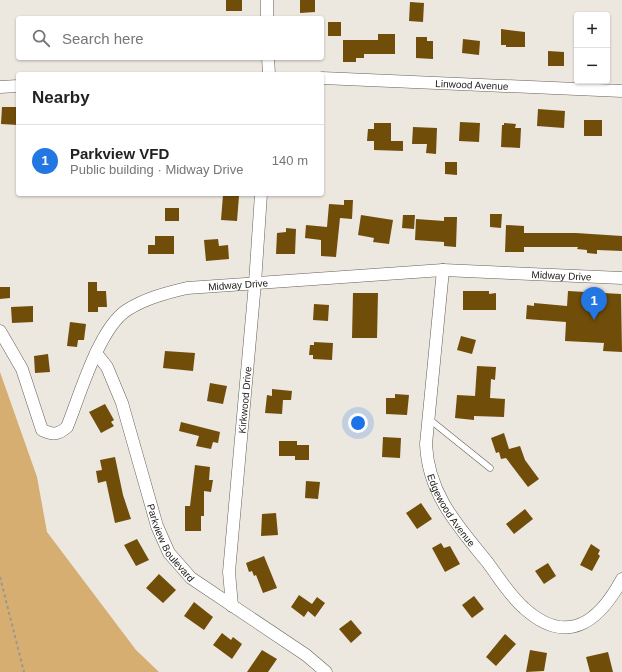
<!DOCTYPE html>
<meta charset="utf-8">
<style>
body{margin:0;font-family:Arial,sans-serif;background:#f2f2f2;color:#222}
.controls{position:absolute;right:12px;top:12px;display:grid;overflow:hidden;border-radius:4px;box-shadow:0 1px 3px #0004}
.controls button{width:36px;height:36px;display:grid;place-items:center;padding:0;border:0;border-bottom:1px solid #e0e0e0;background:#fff;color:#222;font:20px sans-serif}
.you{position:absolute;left:358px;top:423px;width:14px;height:14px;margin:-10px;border:3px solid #fff;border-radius:50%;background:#1a73e8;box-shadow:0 0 0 6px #1a73e833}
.badge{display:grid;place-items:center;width:26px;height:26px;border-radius:50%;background:#2277e2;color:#fff;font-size:13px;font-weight:700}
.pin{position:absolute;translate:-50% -33px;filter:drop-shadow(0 1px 2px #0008)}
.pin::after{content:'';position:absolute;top:21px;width:14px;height:12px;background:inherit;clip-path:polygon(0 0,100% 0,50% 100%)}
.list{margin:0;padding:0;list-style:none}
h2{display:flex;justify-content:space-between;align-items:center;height:52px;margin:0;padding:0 16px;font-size:17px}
h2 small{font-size:13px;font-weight:400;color:#767676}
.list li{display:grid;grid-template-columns:26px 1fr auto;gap:12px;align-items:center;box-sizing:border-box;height:72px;padding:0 16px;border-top:1px solid #e0e0e0}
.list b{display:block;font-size:15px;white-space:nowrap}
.list p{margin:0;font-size:13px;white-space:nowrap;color:#767676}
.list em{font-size:13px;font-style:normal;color:#767676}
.icon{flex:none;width:22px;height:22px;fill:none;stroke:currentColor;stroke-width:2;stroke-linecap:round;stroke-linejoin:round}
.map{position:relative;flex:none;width:622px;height:672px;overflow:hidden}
.search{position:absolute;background:#fff;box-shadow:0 1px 3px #0004;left:16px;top:16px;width:308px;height:44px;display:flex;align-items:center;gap:10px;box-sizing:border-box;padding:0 14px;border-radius:4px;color:#767676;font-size:15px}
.panel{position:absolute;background:#fff;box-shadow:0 1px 3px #0004;left:16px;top:72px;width:308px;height:124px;border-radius:4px}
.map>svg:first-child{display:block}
</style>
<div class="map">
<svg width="622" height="672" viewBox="0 0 622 672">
<rect width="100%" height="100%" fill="#ece7df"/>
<path fill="#d6ae72" d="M 0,372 L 37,477 L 47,532 L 136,650 L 159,672 L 0,672 Z"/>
<path fill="#714d0a" d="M 226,0 L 242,0 L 242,11 L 226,11 Z
M 300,0 L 315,0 L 315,12 L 300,13 Z
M 410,2 L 424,3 L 423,22 L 409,21 Z
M 328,22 L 341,22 L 341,36 L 328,36 Z
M 501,29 L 525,32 L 525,47 L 506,47 L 506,45 L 501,45 Z
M 378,34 L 395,34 L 395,54 L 364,54 L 364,58 L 356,58 L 356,62 L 343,62 L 343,40 L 378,40 Z
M 416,37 L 427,37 L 427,41 L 433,41 L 433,59 L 416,58 Z
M 463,39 L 480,41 L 479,55 L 462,53 Z
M 548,51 L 564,52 L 564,66 L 548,66 Z
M 2,107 L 18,107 L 18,125 L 1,124 Z
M 538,109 L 565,111 L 564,128 L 537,126 Z
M 584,120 L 602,120 L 602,136 L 584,136 Z
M 460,122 L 480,123 L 479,142 L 459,141 Z
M 374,123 L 391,123 L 391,141 L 403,141 L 403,151 L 374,150 L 374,141 L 367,141 L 368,129 L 374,129 Z
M 504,123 L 516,124 L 515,128 L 521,128 L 520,148 L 501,147 L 502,125 L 504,125 Z
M 413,127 L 437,128 L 436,154 L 426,153 L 427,144 L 412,144 Z
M 445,162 L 457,162 L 457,175 L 445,174 Z
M 223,195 L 239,196 L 237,221 L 221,220 Z
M 344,200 L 353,200 L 352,219 L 340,218 L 336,257 L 321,256 L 321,240 L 305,238 L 306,225 L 327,227 L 329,204 L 344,205 Z
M 165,208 L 179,208 L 179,221 L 165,221 Z
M 490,214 L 502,214 L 501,228 L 490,227 Z
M 361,215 L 393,220 L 389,244 L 373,242 L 374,238 L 358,235 Z
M 403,215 L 415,215 L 414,229 L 402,228 Z
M 444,217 L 457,217 L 456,247 L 444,246 L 444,242 L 415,240 L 416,219 L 444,221 Z
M 506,225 L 524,226 L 524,233 L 576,233 L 622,236 L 622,251 L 597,250 L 597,254 L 587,253 L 587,250 L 577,249 L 578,247 L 524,247 L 524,252 L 505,252 Z
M 286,228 L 296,229 L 295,254 L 276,254 L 277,233 L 286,232 Z
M 155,236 L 174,236 L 174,254 L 148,254 L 148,245 L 155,245 Z
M 218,239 L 219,246 L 228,245 L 229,259 L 206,261 L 204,240 Z
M 88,282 L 97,282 L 97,291 L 106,291 L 107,307 L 98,307 L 98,312 L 88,312 Z
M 0,287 L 10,287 L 10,298 L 0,299 Z
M 463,291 L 489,291 L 489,294 L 496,293 L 496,310 L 463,310 Z
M 568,291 L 621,294 L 622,352 L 603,351 L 604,343 L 565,341 L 566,322 L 526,319 L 527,305 L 534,306 L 534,303 L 567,306 Z
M 353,293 L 378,293 L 377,338 L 352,338 Z
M 314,304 L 329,305 L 328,321 L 313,320 Z
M 33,306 L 33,322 L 12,323 L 11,307 Z
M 70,322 L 86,324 L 84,340 L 78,340 L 77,347 L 67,346 Z
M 461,336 L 476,340 L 472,354 L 457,350 Z
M 314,342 L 333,343 L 332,360 L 313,359 L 313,355 L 309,355 L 310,345 L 314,345 Z
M 165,351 L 195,353 L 193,371 L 163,368 Z
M 48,354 L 50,372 L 35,373 L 34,356 Z
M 477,366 L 496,367 L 495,380 L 491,379 L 490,398 L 505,399 L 504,417 L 474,416 L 474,420 L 455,418 L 457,395 L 475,396 Z
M 210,383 L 227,386 L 223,404 L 207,401 Z
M 272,389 L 292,391 L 291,400 L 283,400 L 282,414 L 265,413 L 267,395 L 272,396 Z
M 395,394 L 409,395 L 407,415 L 386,414 L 386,398 L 395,398 Z
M 105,404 L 114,420 L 111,422 L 114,426 L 101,433 L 89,412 Z
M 181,422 L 220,432 L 218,443 L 213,442 L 211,449 L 196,446 L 199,436 L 179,431 Z
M 504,433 L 509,449 L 520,446 L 525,460 L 539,479 L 528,487 L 506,458 L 501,459 L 499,452 L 496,453 L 491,438 Z
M 383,437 L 401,438 L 400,458 L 382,457 Z
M 279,441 L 297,441 L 297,445 L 309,445 L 309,460 L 295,460 L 295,456 L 279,456 Z
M 115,457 L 123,495 L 131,519 L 115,523 L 106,481 L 98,483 L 96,471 L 102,470 L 100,460 Z
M 195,465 L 210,467 L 209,480 L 213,480 L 211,492 L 204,491 L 204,516 L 201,516 L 201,531 L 185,531 L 185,506 L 190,506 Z
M 306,481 L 320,482 L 318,499 L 305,498 Z
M 421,503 L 432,519 L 417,529 L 406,513 Z
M 525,509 L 533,519 L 514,534 L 506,524 Z
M 276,513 L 278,535 L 261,536 L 262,514 Z
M 137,539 L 149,560 L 136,566 L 124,545 Z
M 441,543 L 444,548 L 450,546 L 460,564 L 445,572 L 432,548 Z
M 591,544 L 600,550 L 598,554 L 600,556 L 592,571 L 580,565 Z
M 264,556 L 277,588 L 263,593 L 256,575 L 254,576 L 252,571 L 249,572 L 246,563 Z
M 548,563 L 556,576 L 544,584 L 535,571 Z
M 159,574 L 176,590 L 163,603 L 146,588 Z
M 299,595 L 312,604 L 317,597 L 325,603 L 315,617 L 308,611 L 304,617 L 291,607 Z
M 474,596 L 484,609 L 472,618 L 462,605 Z
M 194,602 L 213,617 L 204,630 L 184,616 Z
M 351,620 L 362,633 L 351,643 L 339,629 Z
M 222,633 L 231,640 L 233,637 L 242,644 L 232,659 L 213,645 Z
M 505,634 L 516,644 L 496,666 L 486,657 Z
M 262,650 L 277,659 L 268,672 L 247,672 Z
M 530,650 L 547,653 L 544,671 L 526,672 Z
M 608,652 L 613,672 L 590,672 L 586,657 Z"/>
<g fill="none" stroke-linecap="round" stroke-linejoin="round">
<defs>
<path id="service" d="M 429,419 L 490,468"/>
<g id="minor">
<path d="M 267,0 L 267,18"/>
<path d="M 268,58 L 269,74"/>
<path id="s1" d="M 322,78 L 622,91"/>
<path d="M 0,87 L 18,86"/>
<path id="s2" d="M 443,270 L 426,444 C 428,494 458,526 488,563 C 499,578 510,596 524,608 C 567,647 599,622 622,579"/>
<path id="s3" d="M 0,331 L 22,369 L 42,430 C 53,435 58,435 67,427 C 80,395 99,328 127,310 C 146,298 166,293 187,288 L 443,270 L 622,278"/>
<path id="s4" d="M 96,353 L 107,367 L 122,403 L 157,526 L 169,553 L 191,578 L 306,655 L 326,672"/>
<path id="s5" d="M 232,606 L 229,572 L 255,283 L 261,194"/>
</g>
</defs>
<use href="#service" stroke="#65615b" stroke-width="7"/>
<use href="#minor" stroke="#65615b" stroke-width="13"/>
<path stroke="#9b9791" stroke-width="2" stroke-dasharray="3 3" stroke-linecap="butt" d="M 0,577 L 24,672"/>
<use href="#service" stroke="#fff" stroke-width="6"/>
<use href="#minor" stroke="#fff" stroke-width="12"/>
</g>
<g text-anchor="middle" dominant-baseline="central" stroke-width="4" stroke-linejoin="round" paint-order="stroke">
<g font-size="10" fill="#23211e" stroke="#f9f4ed">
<text stroke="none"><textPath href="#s1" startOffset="150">Linwood Avenue</textPath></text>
<text stroke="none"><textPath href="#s3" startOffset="708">Midway Drive</textPath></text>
<text stroke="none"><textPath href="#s3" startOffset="384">Midway Drive</textPath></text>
<text stroke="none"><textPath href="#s5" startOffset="207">Kirkwood Drive</textPath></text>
<text stroke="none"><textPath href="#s2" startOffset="247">Edgewood Avenue</textPath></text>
<text stroke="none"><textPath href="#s4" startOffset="206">Parkview Boulevard</textPath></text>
</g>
</g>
</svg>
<div class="controls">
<button>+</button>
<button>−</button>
</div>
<div class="you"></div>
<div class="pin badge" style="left:594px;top:320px">1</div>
<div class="search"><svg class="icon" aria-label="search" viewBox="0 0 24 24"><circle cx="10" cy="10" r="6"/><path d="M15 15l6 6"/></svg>Search here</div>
<section class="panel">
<h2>Nearby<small></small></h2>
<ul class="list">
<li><span class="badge">1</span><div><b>Parkview VFD</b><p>Public building · Midway Drive</p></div><em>140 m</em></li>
</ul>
</section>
</div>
